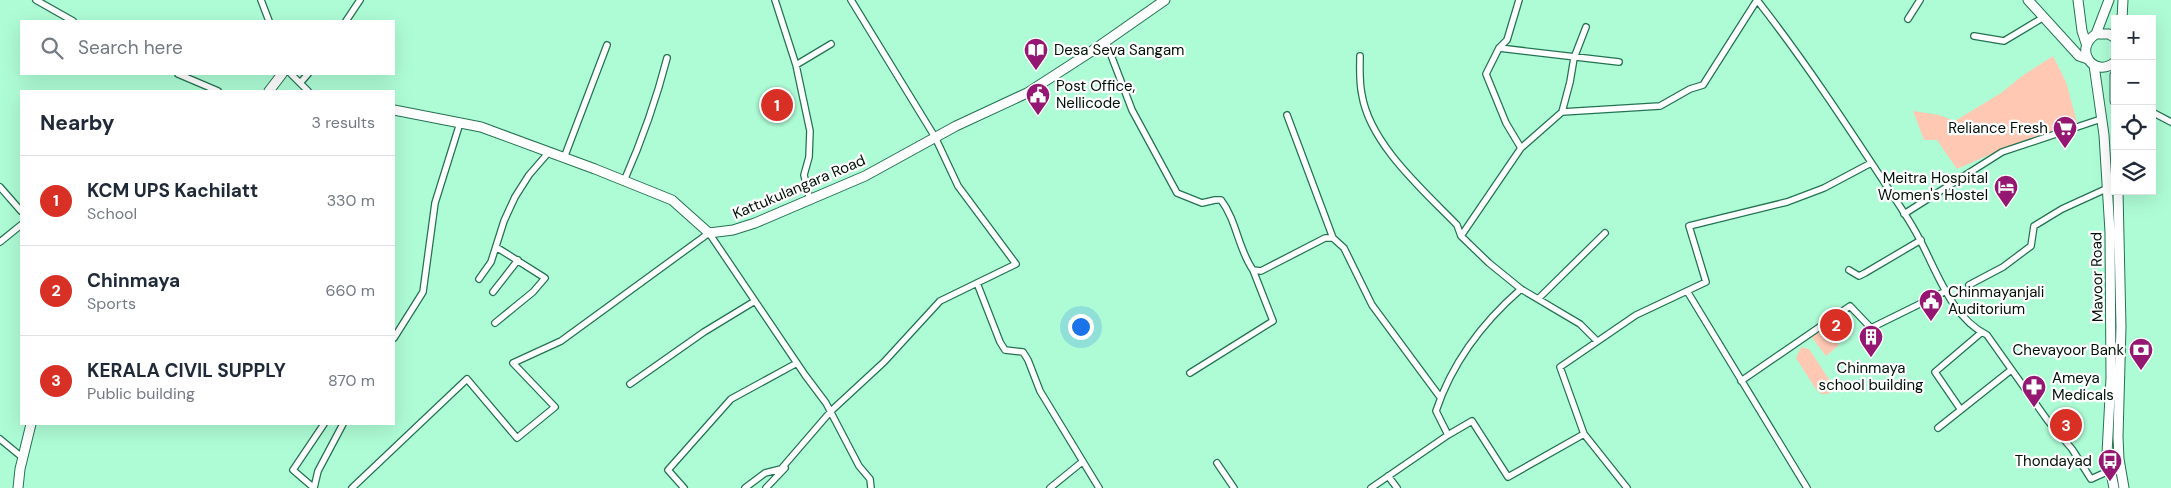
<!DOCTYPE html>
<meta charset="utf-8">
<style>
body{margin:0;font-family:"DM Sans",sans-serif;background:#f6f6f7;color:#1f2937}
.controls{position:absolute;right:15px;top:15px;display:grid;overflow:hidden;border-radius:0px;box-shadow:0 5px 20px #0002}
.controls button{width:45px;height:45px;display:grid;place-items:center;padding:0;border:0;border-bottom:1px solid #e0e1e3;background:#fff;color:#1f2937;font:25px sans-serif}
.you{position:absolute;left:1080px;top:326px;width:18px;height:18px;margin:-12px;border:4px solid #fff;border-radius:50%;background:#1a73e8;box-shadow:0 0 0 8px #1a73e833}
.badge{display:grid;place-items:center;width:32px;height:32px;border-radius:50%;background:#d93025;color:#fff;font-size:16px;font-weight:700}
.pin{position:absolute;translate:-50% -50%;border:2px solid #fff;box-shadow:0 1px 5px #0006}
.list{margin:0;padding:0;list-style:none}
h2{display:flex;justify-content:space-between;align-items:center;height:65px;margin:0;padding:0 20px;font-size:21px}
h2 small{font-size:16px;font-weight:400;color:#747a83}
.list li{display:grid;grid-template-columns:32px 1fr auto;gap:15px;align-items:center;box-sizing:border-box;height:90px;padding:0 20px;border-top:1px solid #e0e1e3}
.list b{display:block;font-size:19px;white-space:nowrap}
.list p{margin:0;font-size:16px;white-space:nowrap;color:#747a83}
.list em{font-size:16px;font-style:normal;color:#747a83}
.icon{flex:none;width:28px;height:28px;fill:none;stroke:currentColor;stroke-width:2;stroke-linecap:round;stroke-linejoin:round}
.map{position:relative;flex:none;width:2171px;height:488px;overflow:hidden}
.search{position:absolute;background:#fff;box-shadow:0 5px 20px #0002;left:20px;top:20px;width:375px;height:55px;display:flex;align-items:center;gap:12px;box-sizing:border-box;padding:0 18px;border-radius:0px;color:#747a83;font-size:19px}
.panel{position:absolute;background:#fff;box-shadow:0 5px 20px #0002;left:20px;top:90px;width:375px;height:335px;border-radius:0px}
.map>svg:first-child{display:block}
</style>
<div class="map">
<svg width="2171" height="488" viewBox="0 0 2171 488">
<rect width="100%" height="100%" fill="#aefcd6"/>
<path fill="#fec8b3" d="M 2053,56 L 2066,82 L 2078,126 L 1996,152 L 1957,169 L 1937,140 L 1924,140 L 1913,111 L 1939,115 L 1955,121 L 2001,93 L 2022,76 Z
M 1836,311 L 1851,332 L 1840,341 L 1824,320 Z
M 1820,322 L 1839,345 L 1826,356 L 1807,331 Z
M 1801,347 L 1809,349 L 1836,390 L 1827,394 L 1821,394 L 1815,388 L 1796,358 Z"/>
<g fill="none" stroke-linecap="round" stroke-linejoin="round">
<defs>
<path id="street" d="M 36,0 L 73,21
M 261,0 L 269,21
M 775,0 L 796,65
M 1519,0 L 1507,40 L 1499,48 L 1486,74 L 1506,123 L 1521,148
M 1757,0 C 1804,60 1846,124 1888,188 C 1899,205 1911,222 1920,240 C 1937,272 1952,318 1987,335 L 2048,421 L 2072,449 L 2091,479 L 2111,470
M 1908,19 L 1920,0
M 346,21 L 360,0
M 1974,36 L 2004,41 L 2044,17
M 1106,42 L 1132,110 L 1177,193 L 1202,203 L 1215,200 L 1221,200 C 1237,221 1238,249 1253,270 L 1261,271 L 1325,238 L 1333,238 L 1344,248 L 1372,305 L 1440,397
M 1499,48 L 1619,62
M 1360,56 C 1360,68 1359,82 1362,95 C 1370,144 1423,190 1457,225 L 1461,236 L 1521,148 L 1562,112 L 1570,82 L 1574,58 L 1586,27
M 178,74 L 218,91
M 291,74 L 308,91
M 300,83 L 308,74
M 1562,112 L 1660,106 L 1690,89 L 1703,85 L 1757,0
M 2152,112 L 2171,122
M 1287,115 L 1333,238
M 564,158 L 607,45
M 624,181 C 642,140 656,101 667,58
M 0,187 L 21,211
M 810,200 L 804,175 L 809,157 L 810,131 L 796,65 L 831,44
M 1904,214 L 2002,152 L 2101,119
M 1461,236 L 1489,263 L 1521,289 C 1483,322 1452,363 1436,411 L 1448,435 L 1472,421 L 1508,477 L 1584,434 L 1627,488
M 0,242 L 21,225
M 1849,270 L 1859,276 L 1865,273 L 1921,240
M 479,279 L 491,262 L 504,221 L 515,197 L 529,175 L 549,152
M 977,283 L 1000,342 L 1005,350 L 1023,352 L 1028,360 L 1040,391 L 1099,488
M 1969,285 L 2003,267 L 2031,246 L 2034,226 L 2062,209 L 2108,188
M 1521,289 L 1580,324 L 1597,341
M 1687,291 L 1807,488
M 493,292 L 518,260
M 1538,299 L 1605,233
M 495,323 L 533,292 L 545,278 L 496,247
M 394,338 L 423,292 L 435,203 L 460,123
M 1190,373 L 1273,321 L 1253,270
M 1741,381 L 1850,306 L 1871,328 L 1946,291
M 630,384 L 704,332 L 755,301
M 1961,410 L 1935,372 L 1982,332
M 1938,428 L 2011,370
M 1584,434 L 1560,367 L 1636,315 L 1706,282 L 1689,226 L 1787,202 L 1824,188 L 1871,163
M 0,439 L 23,458
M 1217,463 L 1234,488
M 1388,476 L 1397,488
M 314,488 L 293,470 L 324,424
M 314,488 L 318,471 L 343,424
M 352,488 L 467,379 L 517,438 L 555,407 L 513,363 L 561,341 L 709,233 L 805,375 L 826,403 L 859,466 L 870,479 L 871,488
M 684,488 L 668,470 L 731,399 L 797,363
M 745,488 L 765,473 L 781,469 L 831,411 L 884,362 L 940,301 L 1016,264 L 958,186 L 935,137 L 851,0
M 766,488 L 785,468
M 1050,488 L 1082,462
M 1371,488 L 1448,435"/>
<path id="secondary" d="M 2028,0 L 2079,56 L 2088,59
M 2078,0 L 2082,31 L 2086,43
M 269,91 L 282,74
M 394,110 L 481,127 L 595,169 L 672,200 L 709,233 L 733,230 L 755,223 L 865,176 L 956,126 L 1027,93 L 1092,51 L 1165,0
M 18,488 L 20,469 L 31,424"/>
<path id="primary" d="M 2122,19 L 2123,0
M 2096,34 L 2109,0
M 2115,38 L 2109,34 L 2096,34 C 2072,50 2095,79 2115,62
M 2094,65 L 2104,135 L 2110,232 L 2111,378 L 2107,453 L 2114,488
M 2115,75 L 2115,101
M 2118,191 L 2121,327 L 2118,437 L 2119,459 L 2124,488"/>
</defs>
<use href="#street" stroke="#237353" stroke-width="8"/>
<use href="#secondary" stroke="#237353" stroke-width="11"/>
<use href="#primary" stroke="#237353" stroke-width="11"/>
<use href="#street" stroke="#fff" stroke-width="5.5"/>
<use href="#secondary" stroke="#fff" stroke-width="9"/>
<use href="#primary" stroke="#fff" stroke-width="9"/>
</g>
<defs>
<symbol id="library-pin" viewBox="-11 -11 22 30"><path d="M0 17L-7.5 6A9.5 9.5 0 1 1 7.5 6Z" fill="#941772" stroke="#fff"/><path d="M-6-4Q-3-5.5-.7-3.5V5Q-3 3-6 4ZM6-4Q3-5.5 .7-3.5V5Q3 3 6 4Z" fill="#fff"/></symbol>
<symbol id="civic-pin" viewBox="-11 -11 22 30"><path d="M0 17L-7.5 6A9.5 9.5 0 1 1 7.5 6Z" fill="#941772" stroke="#fff"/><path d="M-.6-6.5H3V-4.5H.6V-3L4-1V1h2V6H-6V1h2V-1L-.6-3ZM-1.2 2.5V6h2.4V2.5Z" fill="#fff"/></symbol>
<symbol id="supermarket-pin" viewBox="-11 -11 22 30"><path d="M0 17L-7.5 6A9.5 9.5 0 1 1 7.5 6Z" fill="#941772" stroke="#fff"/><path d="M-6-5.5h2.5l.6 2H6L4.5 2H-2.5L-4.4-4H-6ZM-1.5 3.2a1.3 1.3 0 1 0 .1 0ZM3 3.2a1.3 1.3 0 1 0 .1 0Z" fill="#fff"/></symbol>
<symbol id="hotel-pin" viewBox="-11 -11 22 30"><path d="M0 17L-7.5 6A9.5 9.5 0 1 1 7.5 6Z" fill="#941772" stroke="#fff"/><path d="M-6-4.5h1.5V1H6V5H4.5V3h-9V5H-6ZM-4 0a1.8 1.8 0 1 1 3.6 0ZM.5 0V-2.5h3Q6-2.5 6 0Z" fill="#fff"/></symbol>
<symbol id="building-pin" viewBox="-11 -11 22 30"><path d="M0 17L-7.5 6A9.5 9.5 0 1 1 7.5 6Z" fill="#941772" stroke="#fff"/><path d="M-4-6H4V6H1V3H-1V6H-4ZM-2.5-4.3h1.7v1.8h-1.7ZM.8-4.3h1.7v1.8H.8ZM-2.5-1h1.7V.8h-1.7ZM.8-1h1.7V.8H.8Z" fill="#fff"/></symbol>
<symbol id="bank-pin" viewBox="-11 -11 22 30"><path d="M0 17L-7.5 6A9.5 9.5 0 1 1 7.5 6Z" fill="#941772" stroke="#fff"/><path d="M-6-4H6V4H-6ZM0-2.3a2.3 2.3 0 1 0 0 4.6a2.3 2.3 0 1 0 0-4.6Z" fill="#fff"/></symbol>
<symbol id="pharmacy-pin" viewBox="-11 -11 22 30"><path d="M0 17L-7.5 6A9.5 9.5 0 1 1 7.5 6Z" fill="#941772" stroke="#fff"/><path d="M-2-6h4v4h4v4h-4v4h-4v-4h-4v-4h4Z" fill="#fff"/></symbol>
<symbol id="bus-pin" viewBox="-11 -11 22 30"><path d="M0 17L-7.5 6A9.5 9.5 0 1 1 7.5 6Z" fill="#941772" stroke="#fff"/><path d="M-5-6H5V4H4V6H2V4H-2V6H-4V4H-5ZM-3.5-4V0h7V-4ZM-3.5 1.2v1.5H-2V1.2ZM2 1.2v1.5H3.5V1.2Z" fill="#fff"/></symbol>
</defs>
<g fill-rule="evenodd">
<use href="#library-pin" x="1022" y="36" width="28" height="38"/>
<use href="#civic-pin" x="1024" y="81" width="28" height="38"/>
<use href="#supermarket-pin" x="2051" y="114" width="28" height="38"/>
<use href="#hotel-pin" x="1992" y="173" width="28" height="38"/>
<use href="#civic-pin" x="1917" y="287" width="28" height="38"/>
<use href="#building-pin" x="1857" y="323" width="28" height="38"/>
<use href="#bank-pin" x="2127" y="336" width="28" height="38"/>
<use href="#pharmacy-pin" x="2020" y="373" width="28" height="38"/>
<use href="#bus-pin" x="2096" y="447" width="28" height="38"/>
</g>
<g text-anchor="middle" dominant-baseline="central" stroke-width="4.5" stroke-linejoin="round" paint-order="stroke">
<g font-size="15" fill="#001208" stroke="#fff" text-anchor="start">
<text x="1054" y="50">Desa Seva Sangam</text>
<text x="1056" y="86">Post Office,<tspan x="1056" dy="17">Nellicode</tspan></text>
<text x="2048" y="128" text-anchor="end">Reliance Fresh</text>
<text x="1988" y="178" text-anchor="end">Meitra Hospital<tspan x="1988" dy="17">Women's Hostel</tspan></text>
<text x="1948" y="292">Chinmayanjali<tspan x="1948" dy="17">Auditorium</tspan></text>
<text x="2124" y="350" text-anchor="end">Chevayoor Bank</text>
<text x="1871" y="368" text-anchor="middle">Chinmaya<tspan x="1871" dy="17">school building</tspan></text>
<text x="2052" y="378">Ameya<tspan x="2052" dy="17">Medicals</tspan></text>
<text x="2092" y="461" text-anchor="end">Thondayad</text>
</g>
<g font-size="15" fill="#001208" stroke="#fff">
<text transform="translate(799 187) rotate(-23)">Kattukulangara Road</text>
<text transform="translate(2097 277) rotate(-91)">Mavoor Road</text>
</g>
</g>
</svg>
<div class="controls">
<button>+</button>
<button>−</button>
<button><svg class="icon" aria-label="locate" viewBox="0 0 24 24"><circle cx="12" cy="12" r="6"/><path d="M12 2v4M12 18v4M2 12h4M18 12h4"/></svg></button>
<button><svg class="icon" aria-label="layers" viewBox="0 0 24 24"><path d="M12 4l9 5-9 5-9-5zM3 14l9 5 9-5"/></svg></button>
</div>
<div class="you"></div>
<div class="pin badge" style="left:777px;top:105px">1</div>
<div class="pin badge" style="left:1836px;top:325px">2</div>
<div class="pin badge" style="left:2066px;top:425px">3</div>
<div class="search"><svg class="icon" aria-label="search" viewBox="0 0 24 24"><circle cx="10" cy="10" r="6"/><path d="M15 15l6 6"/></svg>Search here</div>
<section class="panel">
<h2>Nearby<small>3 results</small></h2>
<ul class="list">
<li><span class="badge">1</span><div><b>KCM UPS Kachilatt</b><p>School</p></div><em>330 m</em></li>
<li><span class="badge">2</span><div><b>Chinmaya</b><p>Sports</p></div><em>660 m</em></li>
<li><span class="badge">3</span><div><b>KERALA CIVIL SUPPLY</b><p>Public building</p></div><em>870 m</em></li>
</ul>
</section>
</div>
